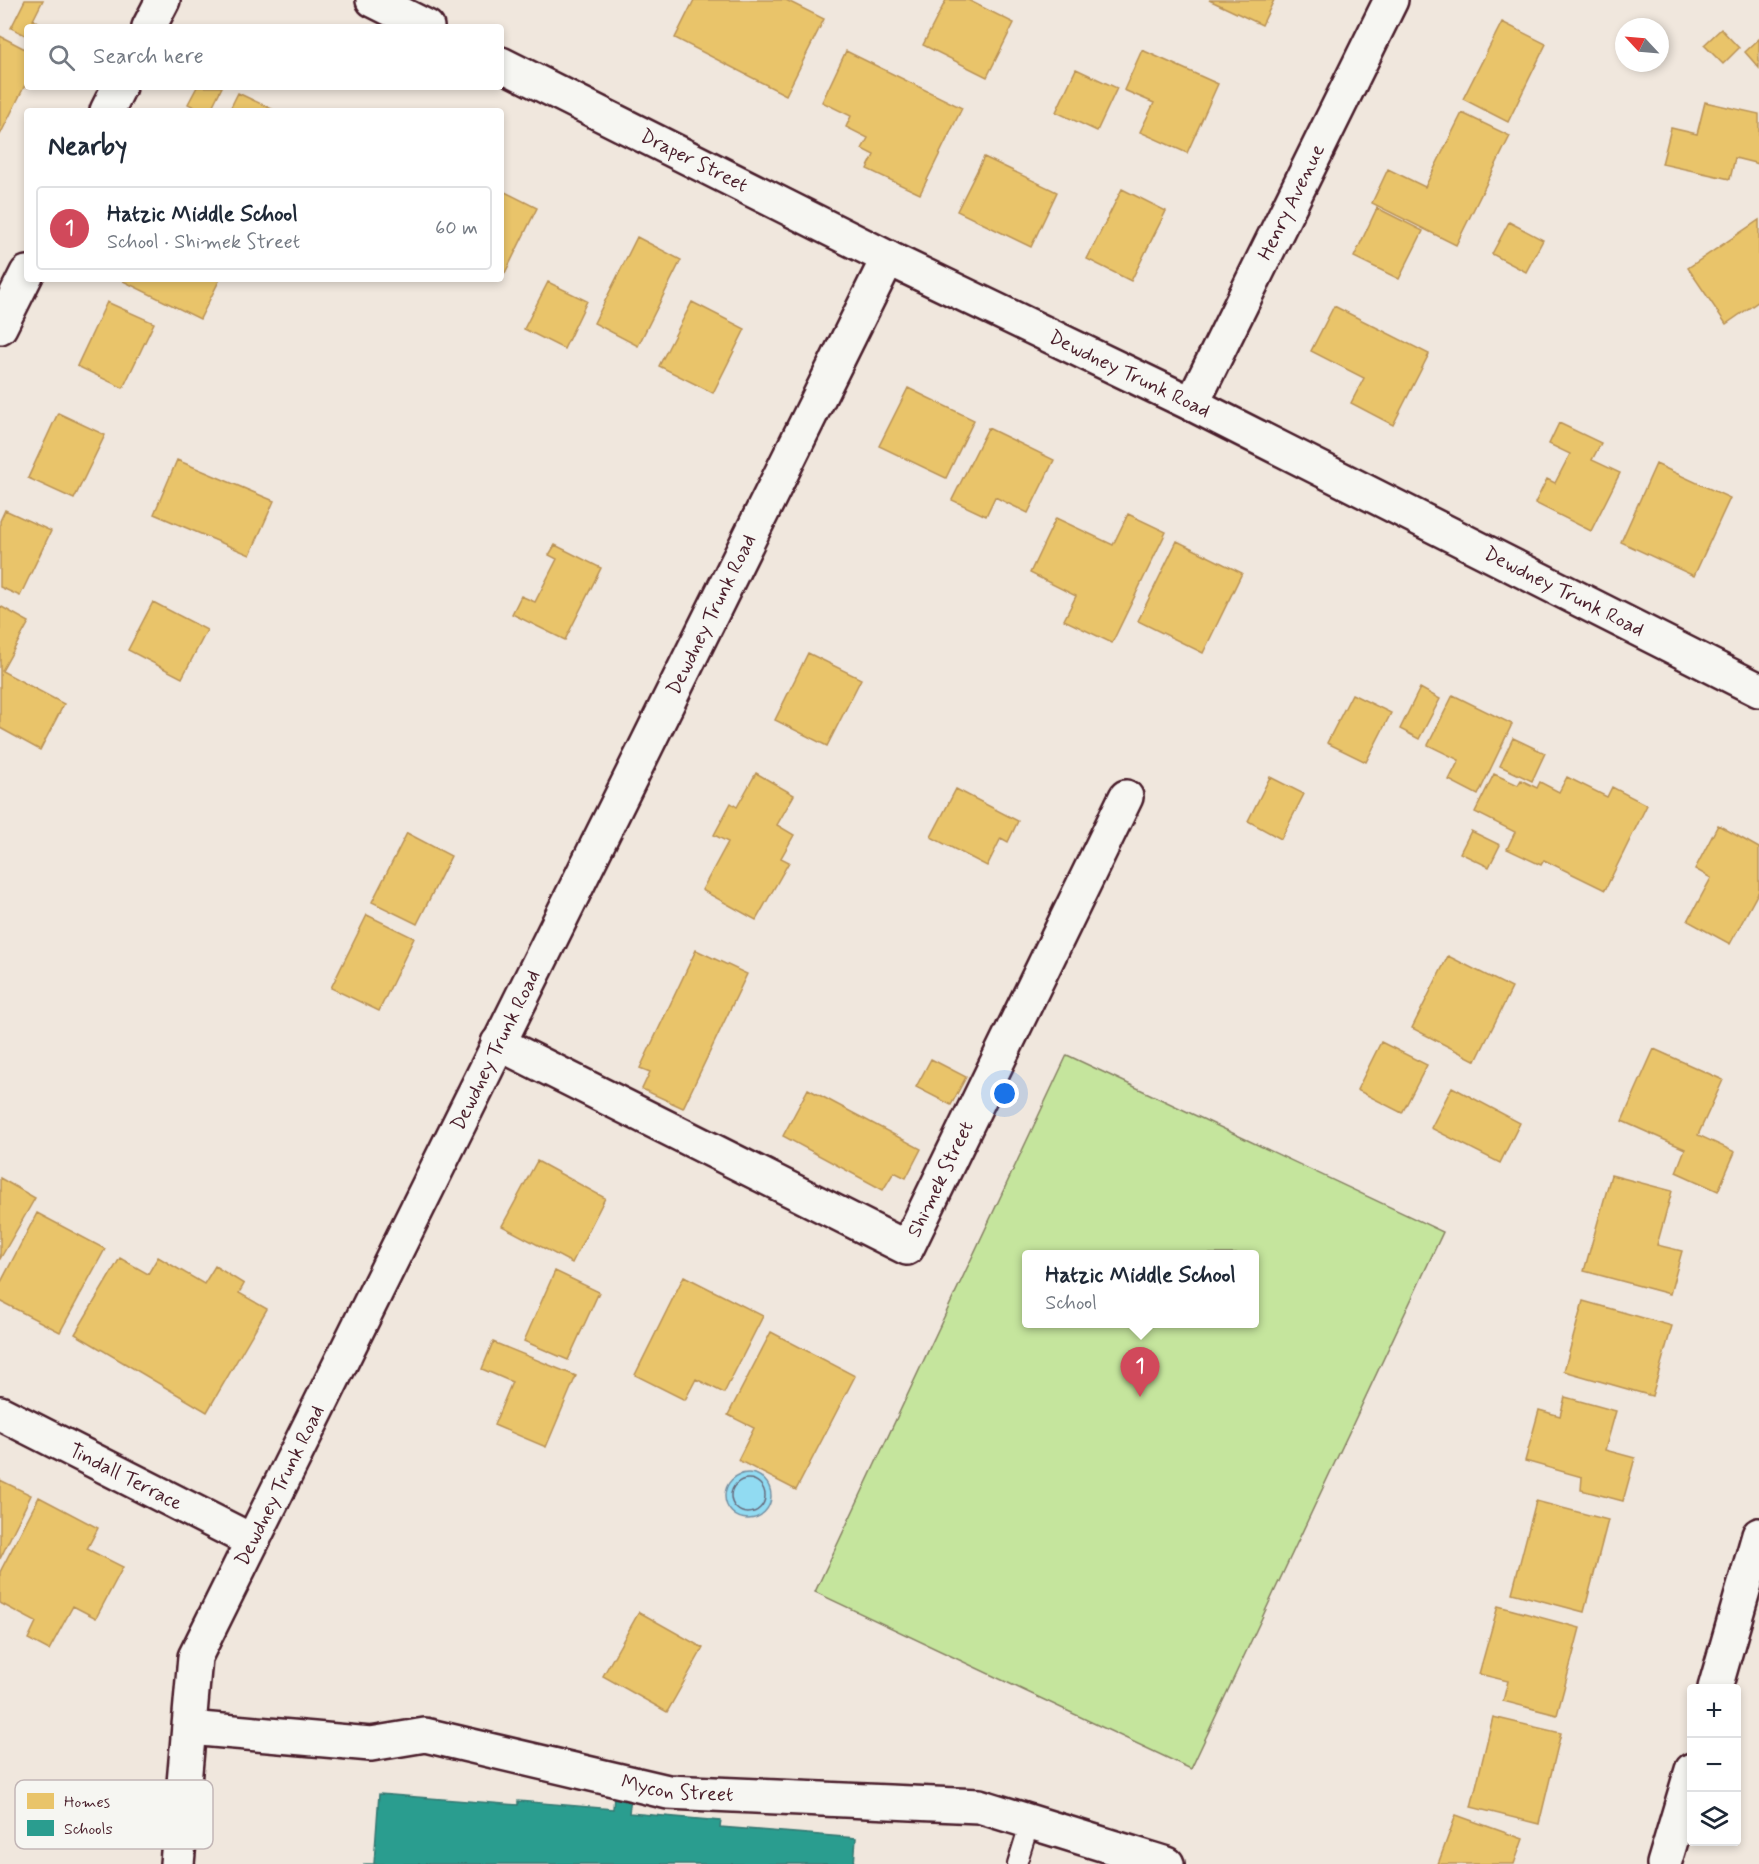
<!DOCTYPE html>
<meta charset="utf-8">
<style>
body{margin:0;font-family:Mynerve,sans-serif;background:#f6f6f7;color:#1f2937}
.controls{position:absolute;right:18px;bottom:18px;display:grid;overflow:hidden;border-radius:6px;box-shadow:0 3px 9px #0003}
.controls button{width:54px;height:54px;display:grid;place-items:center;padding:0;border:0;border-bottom:2px solid #e0e1e3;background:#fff;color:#1f2937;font:30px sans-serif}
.compass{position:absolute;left:1615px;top:18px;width:54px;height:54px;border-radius:50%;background:#fff;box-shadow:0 3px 9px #0003;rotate:296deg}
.you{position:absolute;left:1005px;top:1094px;width:21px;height:21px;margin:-15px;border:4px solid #fff;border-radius:50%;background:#1a73e8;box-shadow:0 0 0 9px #1a73e833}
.badge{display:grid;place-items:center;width:39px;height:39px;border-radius:50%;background:#d1495b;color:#fff;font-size:20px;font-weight:700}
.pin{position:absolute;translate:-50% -50px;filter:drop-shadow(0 2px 3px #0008)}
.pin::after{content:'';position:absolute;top:32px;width:21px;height:18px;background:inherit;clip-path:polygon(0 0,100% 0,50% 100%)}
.popup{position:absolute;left:1022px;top:1250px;width:237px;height:78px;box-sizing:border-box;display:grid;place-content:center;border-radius:6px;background:#fff;filter:drop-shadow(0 2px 4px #0005);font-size:20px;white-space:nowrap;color:#747a83}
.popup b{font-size:22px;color:#1f2937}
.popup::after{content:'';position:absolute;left:50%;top:100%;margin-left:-12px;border:12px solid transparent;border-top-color:#fff}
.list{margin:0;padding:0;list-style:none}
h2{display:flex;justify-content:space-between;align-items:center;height:78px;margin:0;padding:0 24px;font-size:26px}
h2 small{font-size:20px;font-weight:400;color:#747a83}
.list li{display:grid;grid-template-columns:39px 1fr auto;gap:18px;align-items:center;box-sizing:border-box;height:84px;margin:0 12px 12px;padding:0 12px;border:2px solid #e0e1e3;border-radius:6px}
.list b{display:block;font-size:22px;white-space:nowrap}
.list p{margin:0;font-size:20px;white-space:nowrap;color:#747a83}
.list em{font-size:20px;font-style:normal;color:#747a83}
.icon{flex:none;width:33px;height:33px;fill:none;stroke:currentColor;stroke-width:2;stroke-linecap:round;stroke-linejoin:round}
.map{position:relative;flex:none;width:1759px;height:1864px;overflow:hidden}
.search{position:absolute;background:#fff;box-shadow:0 3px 9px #0003;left:24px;top:24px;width:480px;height:66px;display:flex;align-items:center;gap:15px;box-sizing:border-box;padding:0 21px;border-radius:6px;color:#747a83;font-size:22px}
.panel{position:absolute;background:#fff;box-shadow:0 3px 9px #0003;left:24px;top:108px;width:480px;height:174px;border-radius:6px}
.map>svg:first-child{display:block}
</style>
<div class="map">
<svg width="1759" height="1864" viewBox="0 0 1759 1864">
<rect width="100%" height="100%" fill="#f0e7dd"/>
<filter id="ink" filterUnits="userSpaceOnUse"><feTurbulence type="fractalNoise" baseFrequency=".0167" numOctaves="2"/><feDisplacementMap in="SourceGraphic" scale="12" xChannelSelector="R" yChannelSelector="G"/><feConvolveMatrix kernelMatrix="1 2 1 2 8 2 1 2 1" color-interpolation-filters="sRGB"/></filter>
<g filter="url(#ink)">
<path fill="#c5e59d" stroke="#888264" stroke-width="1.5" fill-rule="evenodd" d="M 1067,1055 L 1443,1232 L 1191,1769 L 815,1592 ZM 1026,1254 L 1254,1254 L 1254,1324 L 1026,1324 Z"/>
<path fill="#91dbf2" stroke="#7590a2" stroke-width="1.5" d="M725 1496a23 23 0 1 1 46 0a23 23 0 1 1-46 0Z"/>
<path fill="#e9c46a" stroke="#b99257" stroke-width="1.5" d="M 25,0 L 43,0 L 33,20 L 40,23 L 38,27 L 27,27 L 27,36 L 11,28 Z
M 694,0 L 786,0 L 824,19 L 786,95 L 675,38 Z
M 946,0 L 968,0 L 1014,23 L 987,77 L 923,45 Z
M 1209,0 L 1274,0 L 1262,25 Z
M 1502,22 L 1546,44 L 1508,122 L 1463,99 Z
M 1721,29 L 1739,48 L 1723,64 L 1704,45 Z
M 0,36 L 27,50 L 27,81 L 0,135 Z
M 1759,39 L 1759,68 L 1745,52 Z
M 1142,50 L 1218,84 L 1187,153 L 1140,132 L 1154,103 L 1124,90 Z
M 846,51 L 962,108 L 920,194 L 867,169 L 874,155 L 862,149 L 868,138 L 846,127 L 851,116 L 822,102 Z
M 1076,69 L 1117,88 L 1097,131 L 1056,112 Z
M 197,87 L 222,87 L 210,111 L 202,111 L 188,104 Z
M 238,93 L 276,111 L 229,111 Z
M 1705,102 L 1759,114 L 1759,164 L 1735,158 L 1730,179 L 1662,164 L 1671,128 L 1697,134 Z
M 1462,113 L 1510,136 L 1456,245 L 1372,203 L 1388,169 L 1425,187 Z
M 984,157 L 1057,192 L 1031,247 L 957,211 Z
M 1122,189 L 1166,211 L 1131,281 L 1087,259 Z
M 501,190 L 537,208 L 505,273 L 501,271 Z
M 1377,208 L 1423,231 L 1399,279 L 1354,257 Z
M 1759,220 L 1759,301 L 1726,324 L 1688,268 Z
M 1509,222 L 1543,240 L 1526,272 L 1492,254 Z
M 637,237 L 681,260 L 638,346 L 594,323 Z
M 124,279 L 220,279 L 200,319 L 123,281 Z
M 548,282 L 587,301 L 564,349 L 524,329 Z
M 107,302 L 154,323 L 123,388 L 77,366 Z
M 692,302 L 745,329 L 713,393 L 659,366 Z
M 1334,306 L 1429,354 L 1393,425 L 1351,403 L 1364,378 L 1311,351 Z
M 908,388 L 974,420 L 946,478 L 879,446 Z
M 58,413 L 105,435 L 74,499 L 28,478 Z
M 1559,423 L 1601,443 L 1592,460 L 1620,473 L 1591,531 L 1535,503 L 1547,479 L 1555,483 L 1570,454 L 1549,444 Z
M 988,428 L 1054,460 L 1028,513 L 995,497 L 986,516 L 952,500 Z
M 177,460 L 274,501 L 250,555 L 154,514 Z
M 1656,464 L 1730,498 L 1694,576 L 1621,542 Z
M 5,510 L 51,531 L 20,596 L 0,587 L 0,521 Z
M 1128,514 L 1166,532 L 1112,643 L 1064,620 L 1076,596 L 1030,573 L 1056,518 L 1113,545 Z
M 1177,541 L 1242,573 L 1203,653 L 1138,621 Z
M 555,545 L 601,568 L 565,640 L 512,614 L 521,596 L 535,602 L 557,559 L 549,555 Z
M 153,602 L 207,630 L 182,678 L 128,650 Z
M 0,606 L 29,622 L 2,671 L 64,704 L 40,750 L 0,728 Z
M 808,653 L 861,679 L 827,746 L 775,720 Z
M 1420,688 L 1440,699 L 1419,739 L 1400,729 Z
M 1352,694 L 1391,713 L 1366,762 L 1327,743 Z
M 1453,695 L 1512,724 L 1478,795 L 1449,780 L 1459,760 L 1428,745 Z
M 1513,738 L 1545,753 L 1532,781 L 1500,766 Z
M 756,773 L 794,795 L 777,825 L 794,835 L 781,858 L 789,862 L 756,920 L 702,890 L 728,842 L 714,835 L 731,803 L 737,807 Z
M 1494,774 L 1518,785 L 1521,780 L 1537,788 L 1540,782 L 1559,792 L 1567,777 L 1607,797 L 1612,787 L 1647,805 L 1605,890 L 1544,860 L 1541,865 L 1507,849 L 1515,832 L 1475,812 Z
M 1270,777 L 1304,794 L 1281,839 L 1248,821 Z
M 956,789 L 1018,821 L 1008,842 L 1001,838 L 987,866 L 931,837 Z
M 1718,825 L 1759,848 L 1759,891 L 1730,944 L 1688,921 L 1711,878 L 1695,869 Z
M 1471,831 L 1500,845 L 1489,867 L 1460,853 Z
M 407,833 L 451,856 L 417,924 L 372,902 Z
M 367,915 L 414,938 L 379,1011 L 331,988 Z
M 696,950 L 747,974 L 683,1108 L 642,1089 L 650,1072 L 640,1068 Z
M 1448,956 L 1512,988 L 1476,1061 L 1412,1028 Z
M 1381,1042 L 1427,1065 L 1402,1113 L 1357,1090 Z
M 1654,1049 L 1723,1080 L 1698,1135 L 1735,1152 L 1718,1191 L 1676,1172 L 1685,1149 L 1622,1121 Z
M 931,1059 L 966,1077 L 951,1105 L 916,1087 Z
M 1452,1087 L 1520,1123 L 1500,1163 L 1431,1128 Z
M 808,1089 L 921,1149 L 906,1178 L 894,1172 L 883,1190 L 783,1136 Z
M 537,1161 L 605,1198 L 572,1263 L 502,1226 Z
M 1611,1175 L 1672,1191 L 1657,1245 L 1682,1251 L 1670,1294 L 1584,1271 Z
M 0,1178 L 35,1198 L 0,1259 Z
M 37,1213 L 105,1249 L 60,1332 L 0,1301 L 0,1284 Z
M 158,1257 L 204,1284 L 215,1266 L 244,1284 L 239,1293 L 267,1309 L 207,1412 L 75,1334 L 120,1258 L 148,1274 Z
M 555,1271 L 599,1292 L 568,1360 L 524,1341 Z
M 684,1276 L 763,1316 L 724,1393 L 696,1379 L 685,1400 L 635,1375 Z
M 1583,1301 L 1672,1326 L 1652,1396 L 1564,1371 Z
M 771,1332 L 855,1376 L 796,1490 L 738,1460 L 754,1428 L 728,1415 Z
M 493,1342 L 576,1376 L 546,1447 L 494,1425 L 512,1382 L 482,1369 Z
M 1565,1397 L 1616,1411 L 1605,1450 L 1635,1458 L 1623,1501 L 1581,1490 L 1582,1477 L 1525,1461 L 1539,1410 L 1560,1416 Z
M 0,1480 L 31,1495 L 0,1559 Z
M 39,1497 L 98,1528 L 87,1549 L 123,1567 L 96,1618 L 73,1606 L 49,1650 L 28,1639 L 36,1622 L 0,1603 L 0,1572 Z
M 1536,1501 L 1608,1520 L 1584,1612 L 1512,1593 Z
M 1498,1606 L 1580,1628 L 1557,1715 L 1503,1701 L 1508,1681 L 1479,1674 Z
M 639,1612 L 703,1648 L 667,1712 L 603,1676 Z
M 1493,1717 L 1561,1733 L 1539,1824 L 1471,1807 Z
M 1456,1815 L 1523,1839 L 1514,1864 L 1438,1864 Z"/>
<path fill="#2a9d8f" stroke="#347771" stroke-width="1.5" d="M 379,1794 L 518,1805 L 518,1801 L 613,1809 L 614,1796 L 631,1797 L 629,1813 L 721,1821 L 720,1827 L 856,1838 L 854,1864 L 363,1864 L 374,1864 Z"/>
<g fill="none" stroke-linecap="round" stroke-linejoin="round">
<path stroke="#666a7b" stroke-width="1.5" d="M731 1496a17 17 0 1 1 34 0a17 17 0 1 1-34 0Z"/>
<defs>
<path id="service" d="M 1017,1864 L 1030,1822"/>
<g id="minor">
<path d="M 373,0 L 427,27"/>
<path d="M 149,27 L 163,0"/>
<path id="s1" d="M 501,64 L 888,258"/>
<path d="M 107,111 L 119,87"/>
<path d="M 0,327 L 27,273"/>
<path id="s2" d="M 1192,404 L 1391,0"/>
<path id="s3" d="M 498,1043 L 907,1248 L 1126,797"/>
<path id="s4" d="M 0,1413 L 252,1541"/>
<path d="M 1715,1688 L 1759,1535"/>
<path id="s5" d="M 189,1728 L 371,1744 L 425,1735 L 668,1792 L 979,1806 L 1167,1864"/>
<path d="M 1664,1864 L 1692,1770"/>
</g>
<g id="secondary">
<path id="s6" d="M 177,1864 L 195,1657 L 888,258 L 1192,404 L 1759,690"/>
</g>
</defs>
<use href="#service" stroke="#4a1f2b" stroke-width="22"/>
<use href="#minor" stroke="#4a1f2b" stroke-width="38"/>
<use href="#secondary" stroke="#4a1f2b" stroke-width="38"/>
<use href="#service" stroke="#f6f6f2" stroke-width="18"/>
<use href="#minor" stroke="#f6f6f2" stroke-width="33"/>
<use href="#secondary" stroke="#f6f6f2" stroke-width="33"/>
</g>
</g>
<g text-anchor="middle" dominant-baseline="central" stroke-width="6" stroke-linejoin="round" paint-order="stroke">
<g font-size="20" fill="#4a1f2b" stroke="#f6f6f2">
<text stroke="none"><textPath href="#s1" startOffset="216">Draper Street</textPath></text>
<text stroke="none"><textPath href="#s2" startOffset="225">Henry Avenue</textPath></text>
<text stroke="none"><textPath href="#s6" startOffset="2037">Dewdney Trunk Road</textPath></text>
<text stroke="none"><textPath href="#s6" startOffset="2523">Dewdney Trunk Road</textPath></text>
<text stroke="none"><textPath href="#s6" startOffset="1371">Dewdney Trunk Road</textPath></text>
<text stroke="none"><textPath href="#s6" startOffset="885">Dewdney Trunk Road</textPath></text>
<text stroke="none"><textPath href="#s3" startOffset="534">Shimek Street</textPath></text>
<text stroke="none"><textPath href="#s4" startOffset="141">Tindall Terrace</textPath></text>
<text stroke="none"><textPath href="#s6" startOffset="399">Dewdney Trunk Road</textPath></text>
<text stroke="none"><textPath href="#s5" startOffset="496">Mycon Street</textPath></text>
</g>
</g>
<rect x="15" y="1780" width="198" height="69" rx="9" fill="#f6f6f2" stroke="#c2b6b6" stroke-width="1.5"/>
<rect x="27" y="1793" width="27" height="16" fill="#e9c46a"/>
<rect x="27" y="1820" width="27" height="16" fill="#2a9d8f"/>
<g font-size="16" fill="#4a1f2b">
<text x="64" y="1807">Homes</text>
<text x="64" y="1834">Schools</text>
</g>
</svg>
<div class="controls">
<button>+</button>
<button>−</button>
<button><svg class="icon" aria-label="layers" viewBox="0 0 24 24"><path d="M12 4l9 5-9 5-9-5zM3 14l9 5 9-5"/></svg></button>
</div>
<svg class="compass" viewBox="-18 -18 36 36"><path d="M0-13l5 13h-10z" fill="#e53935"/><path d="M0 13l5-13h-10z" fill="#747a83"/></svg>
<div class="you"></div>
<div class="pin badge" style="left:1140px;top:1397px">1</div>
<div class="popup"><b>Hatzic Middle School</b>School</div>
<div class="search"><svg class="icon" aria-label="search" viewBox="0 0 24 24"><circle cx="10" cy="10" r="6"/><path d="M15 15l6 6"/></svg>Search here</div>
<section class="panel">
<h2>Nearby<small></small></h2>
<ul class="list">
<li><span class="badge">1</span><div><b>Hatzic Middle School</b><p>School · Shimek Street</p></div><em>60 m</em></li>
</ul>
</section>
</div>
